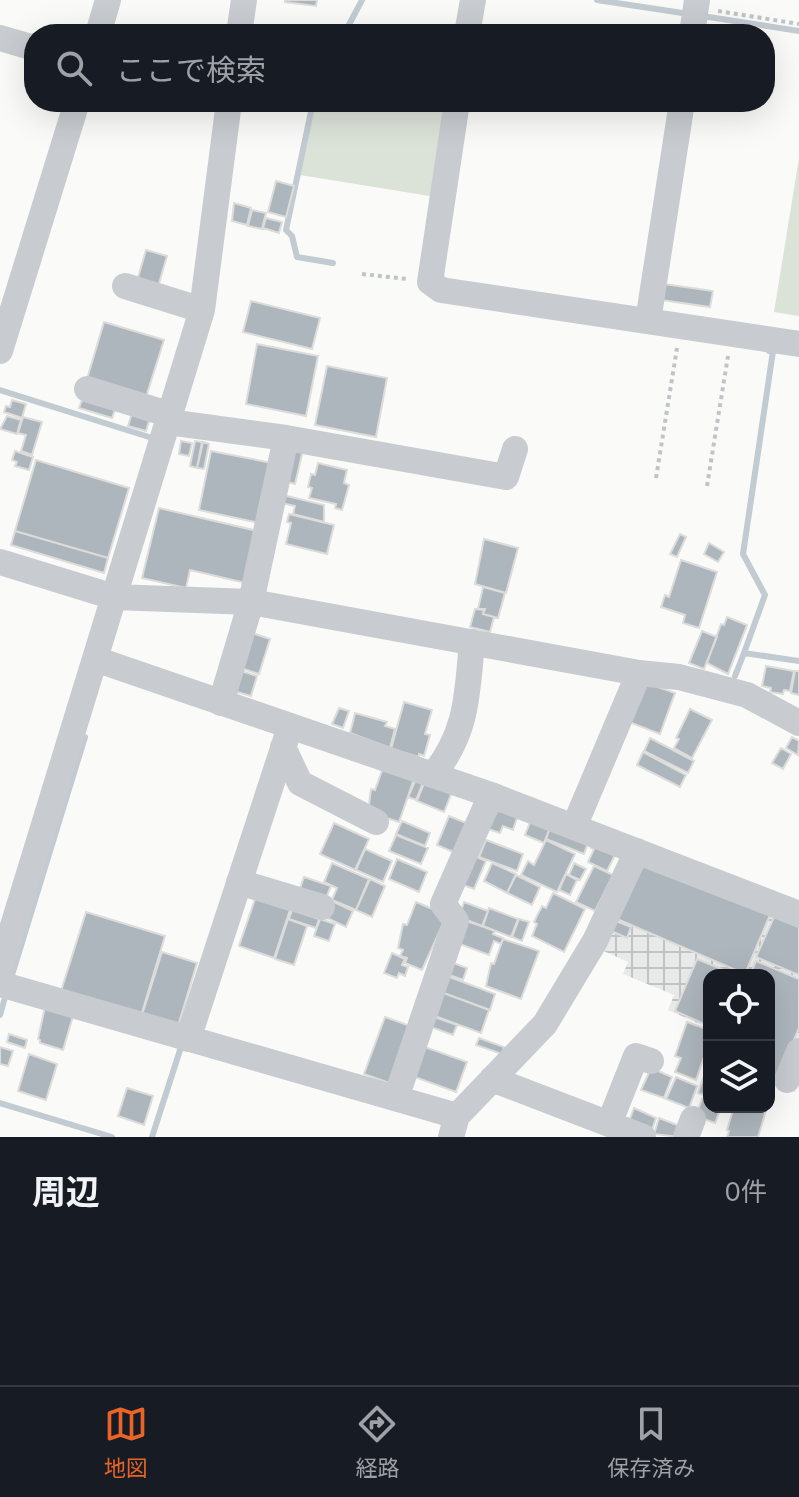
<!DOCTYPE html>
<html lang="ja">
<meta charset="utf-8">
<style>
body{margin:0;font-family:Inter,"Noto Sans JP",sans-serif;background:#20242c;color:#f1f3f6}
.controls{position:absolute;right:24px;bottom:24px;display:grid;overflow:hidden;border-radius:16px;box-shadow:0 8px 32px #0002}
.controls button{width:72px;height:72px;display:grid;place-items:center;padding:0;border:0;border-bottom:2px solid #363941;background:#171b24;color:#f1f3f6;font:40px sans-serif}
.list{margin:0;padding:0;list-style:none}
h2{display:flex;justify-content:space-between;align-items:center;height:104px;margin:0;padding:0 32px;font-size:34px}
h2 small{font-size:26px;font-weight:400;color:#9ea1a6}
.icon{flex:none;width:44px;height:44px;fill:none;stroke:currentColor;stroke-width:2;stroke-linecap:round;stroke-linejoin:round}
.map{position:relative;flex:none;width:799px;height:1137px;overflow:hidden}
.search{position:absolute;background:#171b24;box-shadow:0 8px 32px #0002;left:24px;right:24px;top:24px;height:88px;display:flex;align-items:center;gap:20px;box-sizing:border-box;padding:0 28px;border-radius:32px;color:#9ea1a6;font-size:30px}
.sheet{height:248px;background:#171b24}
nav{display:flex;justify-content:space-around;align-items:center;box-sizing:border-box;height:112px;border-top:2px solid #363941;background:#171b24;font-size:22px;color:#9ea1a6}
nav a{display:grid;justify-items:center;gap:4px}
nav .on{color:#ea6427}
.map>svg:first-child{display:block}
</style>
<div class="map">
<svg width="799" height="1137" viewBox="0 0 799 1137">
<defs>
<pattern id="industrial-grid" width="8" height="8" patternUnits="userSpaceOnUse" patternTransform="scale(2)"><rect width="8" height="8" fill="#e8e9e9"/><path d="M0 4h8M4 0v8" fill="none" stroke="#c0c2c3"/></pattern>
</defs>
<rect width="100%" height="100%" fill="#fafaf8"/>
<path fill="url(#industrial-grid)" d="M 638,858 L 799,921 L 799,1080 L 795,1092 L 769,1083 L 769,975 L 709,975 L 709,1028 L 668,1010 L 674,995 L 623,974 L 628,962 L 597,948 Z"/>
<path fill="#dbe2d8" d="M 315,102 L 449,102 L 436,197 L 300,175 Z
M 799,158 L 799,316 L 774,312 Z"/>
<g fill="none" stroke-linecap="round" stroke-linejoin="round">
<path stroke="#c2cbd1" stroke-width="6" d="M 597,0 L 689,14
M 702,16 L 799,31
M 344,34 L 362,0
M 313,102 L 286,230 L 292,236 L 297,257 L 333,263
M 769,351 L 773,351 L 743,554 L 765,595 L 744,653 L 799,661
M 0,390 L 149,437
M 735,676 L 744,653
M 12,975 L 85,737
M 0,1015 L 6,994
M 0,1103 L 112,1137
M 152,1137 L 182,1044"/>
</g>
<path fill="#aeb6bd" stroke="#dcdcda" stroke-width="2" d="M 285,0 L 317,0 L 316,6 L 285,2 Z
M 276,181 L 294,186 L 286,217 L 268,212 Z
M 234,203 L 251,208 L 247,225 L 232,221 Z
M 252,210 L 266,213 L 262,229 L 248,226 Z
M 266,218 L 282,222 L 279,233 L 263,228 Z
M 146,250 L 167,256 L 158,287 L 137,281 Z
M 657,283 L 713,291 L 710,307 L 654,299 Z
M 251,301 L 320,318 L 312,349 L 243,332 Z
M 104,322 L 164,340 L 146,397 L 87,379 Z
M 257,344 L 318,356 L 306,416 L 246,404 Z
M 327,366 L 387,378 L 376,437 L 315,425 Z
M 12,400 L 26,404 L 22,418 L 4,412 L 6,406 L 10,407 Z
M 82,400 L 115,410 L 112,418 L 79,408 Z
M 132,413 L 150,418 L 146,431 L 128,426 Z
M 7,416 L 21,420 L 17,434 L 0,429 Z
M 23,417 L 42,422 L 32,455 L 21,451 L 26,435 L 18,433 Z
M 181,441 L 192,443 L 189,456 L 179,454 Z
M 195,441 L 202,442 L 197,468 L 190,466 Z
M 203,442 L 209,444 L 204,469 L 197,468 Z
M 295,448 L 303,450 L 295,484 L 285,481 Z
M 15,451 L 33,457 L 29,470 L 15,466 L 17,462 L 12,460 Z
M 211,451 L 272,463 L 259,523 L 199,510 Z
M 36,460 L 129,488 L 108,558 L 15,531 Z
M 318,463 L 347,470 L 344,483 L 349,485 L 342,510 L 335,508 L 336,504 L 309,498 L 312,488 L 308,487 L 311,474 L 315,475 Z
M 283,495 L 324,505 L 324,522 L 293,514 L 295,506 L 281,503 Z
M 159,508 L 262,532 L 250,584 L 190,570 L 186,588 L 142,578 Z
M 289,514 L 334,525 L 327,554 L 286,544 L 291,523 L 287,522 Z
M 15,531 L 108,558 L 104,573 L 11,545 Z
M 680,534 L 686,537 L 677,557 L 670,554 Z
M 484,539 L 518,548 L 506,593 L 475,584 Z
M 709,543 L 724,552 L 718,562 L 704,554 Z
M 681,560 L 717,572 L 699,628 L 683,623 L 685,615 L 661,607 L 665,595 L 669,597 Z
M 483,587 L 505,593 L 498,618 L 483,614 L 485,609 L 478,609 Z
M 475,609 L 484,610 L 483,614 L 494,617 L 490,632 L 470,627 Z
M 727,617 L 747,625 L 728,674 L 707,663 L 721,624 L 724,625 Z
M 702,631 L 717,637 L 704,669 L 689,663 Z
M 252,633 L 270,639 L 259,674 L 241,668 Z
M 766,666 L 794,671 L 790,691 L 784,690 L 783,694 L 770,692 L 771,688 L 762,686 Z
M 241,671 L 257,676 L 251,696 L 234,691 Z
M 795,671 L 799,671 L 799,695 L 791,693 Z
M 647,683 L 675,693 L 660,734 L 629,722 Z
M 404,702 L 432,710 L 425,734 L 430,735 L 424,756 L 419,754 L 419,757 L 391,749 Z
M 339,708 L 349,711 L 343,728 L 332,724 Z
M 690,709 L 712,720 L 692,758 L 674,748 L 679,739 L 676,738 Z
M 355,713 L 387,722 L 385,726 L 395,729 L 390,748 L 350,733 Z
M 792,737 L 799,741 L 798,755 L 786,748 Z
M 650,738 L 694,761 L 688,773 L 644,751 Z
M 781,748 L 791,754 L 783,769 L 772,763 Z
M 643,752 L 686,775 L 680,787 L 637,765 Z
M 383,768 L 414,779 L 399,822 L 368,812 L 371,789 L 375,790 Z
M 417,777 L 424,780 L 416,800 L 408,797 Z
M 425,781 L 452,792 L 444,812 L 417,801 Z
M 497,811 L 519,812 L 513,830 L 503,826 L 500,833 L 488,829 Z
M 449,816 L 471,825 L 460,855 L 437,845 Z
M 532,817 L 551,825 L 544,843 L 525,835 Z
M 402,821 L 430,833 L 425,846 L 396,834 Z
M 334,823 L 369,839 L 355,870 L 320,854 Z
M 551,825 L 589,840 L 584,854 L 546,839 Z
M 396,835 L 428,848 L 421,864 L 389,851 Z
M 486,840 L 523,854 L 517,871 L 479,857 Z
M 546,840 L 575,854 L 557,892 L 521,875 L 528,861 L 534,865 Z
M 593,843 L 616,853 L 607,871 L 588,862 L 594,849 L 591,848 Z
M 365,849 L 392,861 L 383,882 L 356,870 Z
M 470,854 L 486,861 L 474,889 L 458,883 Z
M 397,859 L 427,872 L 419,892 L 389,879 Z
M 641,861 L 770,915 L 745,974 L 617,919 Z
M 332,863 L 369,879 L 356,910 L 332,900 L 337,888 L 324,882 Z
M 492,863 L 516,874 L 507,893 L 484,881 Z
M 574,863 L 586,869 L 580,880 L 569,875 Z
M 594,866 L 613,875 L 595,911 L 576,902 Z
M 566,874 L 577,880 L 570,895 L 559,890 Z
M 516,875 L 540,887 L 532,905 L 507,893 Z
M 304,877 L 331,886 L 324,903 L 298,894 Z
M 370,879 L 385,886 L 372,917 L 356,910 Z
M 553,893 L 585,909 L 564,952 L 532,936 L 537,924 L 534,922 L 542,906 L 546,908 Z
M 255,899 L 290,910 L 274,958 L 239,946 Z
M 332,901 L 353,911 L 346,927 L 325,917 Z
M 416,902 L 447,915 L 422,970 L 405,963 L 407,958 L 400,956 L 403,950 L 398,948 L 403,924 L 407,925 Z
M 464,902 L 488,911 L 482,926 L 459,917 Z
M 489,908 L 518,919 L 511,937 L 483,926 Z
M 292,910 L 319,919 L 316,928 L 289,919 Z
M 86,912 L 165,936 L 141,1016 L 61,991 Z
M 774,917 L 799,927 L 799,975 L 756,957 Z
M 288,919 L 307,926 L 294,965 L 275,959 Z
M 320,919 L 335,924 L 329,941 L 314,936 Z
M 519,919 L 529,922 L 522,941 L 512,937 Z
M 464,920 L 495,931 L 493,934 L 503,938 L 501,944 L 494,941 L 489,955 L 452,941 Z
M 616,921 L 631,927 L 627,938 L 611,931 Z
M 503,939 L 539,951 L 521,999 L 486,986 L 491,963 L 494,964 Z
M 162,952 L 197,963 L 178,1026 L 142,1015 Z
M 392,953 L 405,959 L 402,965 L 408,967 L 405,976 L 399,973 L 397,978 L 384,973 Z
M 697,959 L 736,975 L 709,975 L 709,1026 L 675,1011 Z
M 448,961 L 467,968 L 463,980 L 444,973 Z
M 756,961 L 799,979 L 799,1028 L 775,1084 L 769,1082 L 769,975 L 750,975 Z
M 447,976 L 495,994 L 490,1010 L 441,992 Z
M 441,992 L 489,1010 L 481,1033 L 432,1015 Z
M 45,1007 L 73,1016 L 63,1050 L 40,1043 L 40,1040 L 38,1039 Z
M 432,1016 L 457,1025 L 453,1035 L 428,1026 Z
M 385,1017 L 416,1028 L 395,1085 L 364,1074 Z
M 687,1022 L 709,1030 L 709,1042 L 696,1080 L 675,1072 L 681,1058 L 675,1056 Z
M 9,1034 L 27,1040 L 25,1048 L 7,1042 Z
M 479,1038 L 504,1047 L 502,1054 L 476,1045 Z
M 422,1046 L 467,1062 L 456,1092 L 412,1076 Z
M 0,1047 L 13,1051 L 8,1066 L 0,1064 Z
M 29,1054 L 57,1064 L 46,1100 L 18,1091 Z
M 708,1065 L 709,1065 L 709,1097 L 698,1093 Z
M 651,1068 L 672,1077 L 664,1098 L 641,1090 Z
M 676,1077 L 697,1086 L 689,1108 L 666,1099 Z
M 127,1088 L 153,1096 L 144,1125 L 118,1116 Z
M 702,1099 L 709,1102 L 709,1107 L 721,1107 L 715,1123 L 696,1116 Z
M 734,1107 L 767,1107 L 758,1137 L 727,1137 L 729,1131 L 727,1130 Z
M 634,1108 L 656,1118 L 651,1133 L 628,1124 Z
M 659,1118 L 677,1125 L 679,1137 L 654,1134 Z"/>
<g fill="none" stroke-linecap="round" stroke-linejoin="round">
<path stroke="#c1c4c6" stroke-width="4" stroke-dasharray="4 4" stroke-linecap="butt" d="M 718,11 L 799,24
M 362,274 L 407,279
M 656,478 L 677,348
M 707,486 L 728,356"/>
<path stroke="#c8cbcf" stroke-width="26" d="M 98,34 L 108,0
M 239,34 L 244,0
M 467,34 L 473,0
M 692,34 L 697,0
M 0,38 L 34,48
M 457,102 L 430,282 L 441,290 L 799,344
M 125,286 L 202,310
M 648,321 L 682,102
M 0,351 L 77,102
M 87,389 L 171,415
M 168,422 L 286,438 L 506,477 L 515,449
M 0,562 L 114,597 L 251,602 L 639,673 L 679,677 L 747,695 L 799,723
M 95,659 L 491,795 L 799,914
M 221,703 L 251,602 L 286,438
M 283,747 L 300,783 L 376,822
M 433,775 C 468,732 467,694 472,642
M 574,827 L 639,673
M 239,882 L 322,907
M 0,968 L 202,310 L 229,102
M 0,984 L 457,1116
M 188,1039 L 290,727
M 492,1079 L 643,1137
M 787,1080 L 799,1051
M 396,1098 L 456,921 L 443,904 L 491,795
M 609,1124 L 636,1056 L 651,1061
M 451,1137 L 457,1116 L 545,1024 L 595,941 L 637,851
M 686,1137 L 693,1119"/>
</g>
</svg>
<div class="controls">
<button><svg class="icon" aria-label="locate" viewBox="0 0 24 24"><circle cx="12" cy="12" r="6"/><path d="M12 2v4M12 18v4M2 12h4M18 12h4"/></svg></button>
<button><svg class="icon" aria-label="layers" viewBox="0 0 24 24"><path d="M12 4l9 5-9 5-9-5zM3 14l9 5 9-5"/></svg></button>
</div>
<div class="search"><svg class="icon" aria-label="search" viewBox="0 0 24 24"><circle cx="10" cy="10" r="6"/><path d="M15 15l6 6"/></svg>ここで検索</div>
</div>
<section class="sheet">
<h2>周辺<small>0件</small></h2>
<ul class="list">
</ul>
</section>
<nav>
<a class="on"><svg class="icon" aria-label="map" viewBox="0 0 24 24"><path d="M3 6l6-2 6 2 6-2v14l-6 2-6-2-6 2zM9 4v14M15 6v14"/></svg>地図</a>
<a><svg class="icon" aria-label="directions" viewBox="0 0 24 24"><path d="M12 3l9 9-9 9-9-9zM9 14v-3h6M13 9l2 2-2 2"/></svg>経路</a>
<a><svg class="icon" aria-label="saved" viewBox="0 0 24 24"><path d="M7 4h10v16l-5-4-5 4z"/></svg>保存済み</a>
</nav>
